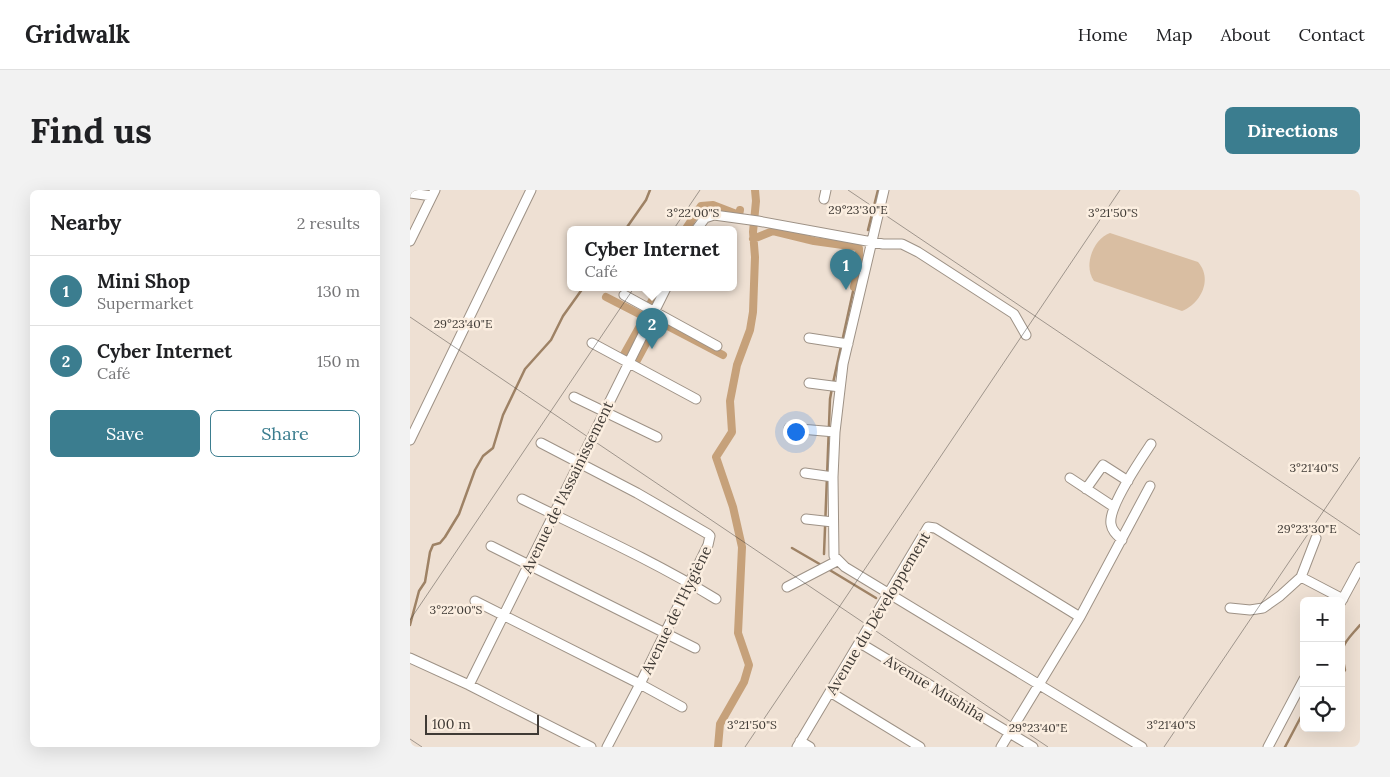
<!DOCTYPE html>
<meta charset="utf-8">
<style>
body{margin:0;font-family:Lora,serif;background:#f2f2f2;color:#202124}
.controls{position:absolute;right:15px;bottom:15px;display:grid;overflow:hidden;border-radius:8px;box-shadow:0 5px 20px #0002}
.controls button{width:45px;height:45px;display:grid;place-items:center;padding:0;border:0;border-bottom:1px solid #e0e0e0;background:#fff;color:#202124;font:25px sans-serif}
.scale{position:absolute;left:15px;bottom:12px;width:114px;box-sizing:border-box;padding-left:5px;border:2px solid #3f3a35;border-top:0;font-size:14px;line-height:18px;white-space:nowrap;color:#3f3a35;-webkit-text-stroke:4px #fbeee0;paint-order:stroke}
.you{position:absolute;left:385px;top:241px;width:18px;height:18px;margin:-12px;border:4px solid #fff;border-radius:50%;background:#1a73e8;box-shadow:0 0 0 8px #1a73e833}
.badge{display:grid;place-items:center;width:32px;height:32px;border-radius:50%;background:#3b7d8f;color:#fff;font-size:16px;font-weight:700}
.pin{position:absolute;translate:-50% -41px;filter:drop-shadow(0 1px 2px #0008)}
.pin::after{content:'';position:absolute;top:26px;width:18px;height:15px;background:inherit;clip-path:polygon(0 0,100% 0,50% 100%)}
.popup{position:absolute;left:157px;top:36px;width:170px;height:65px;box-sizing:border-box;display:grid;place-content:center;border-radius:8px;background:#fff;filter:drop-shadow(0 1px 4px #0005);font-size:16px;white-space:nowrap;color:#757577}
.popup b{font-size:19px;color:#202124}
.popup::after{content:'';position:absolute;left:50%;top:100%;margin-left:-10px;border:10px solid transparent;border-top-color:#fff}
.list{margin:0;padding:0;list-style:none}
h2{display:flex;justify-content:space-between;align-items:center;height:65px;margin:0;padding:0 20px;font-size:21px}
h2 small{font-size:16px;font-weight:400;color:#757577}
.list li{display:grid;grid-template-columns:32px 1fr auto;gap:15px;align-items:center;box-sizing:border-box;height:70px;padding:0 20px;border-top:1px solid #e0e0e0}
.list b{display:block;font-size:19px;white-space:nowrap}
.list p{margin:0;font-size:16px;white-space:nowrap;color:#757577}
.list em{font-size:16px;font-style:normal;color:#757577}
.actions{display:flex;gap:10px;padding:15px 20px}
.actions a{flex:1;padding:11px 0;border:1px solid #3b7d8f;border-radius:8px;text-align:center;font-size:18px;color:#3b7d8f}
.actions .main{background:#3b7d8f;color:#fff}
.icon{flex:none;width:28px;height:28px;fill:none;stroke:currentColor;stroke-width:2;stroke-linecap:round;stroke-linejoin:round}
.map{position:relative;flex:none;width:950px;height:557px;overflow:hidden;border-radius:8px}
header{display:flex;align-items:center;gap:30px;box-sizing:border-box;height:70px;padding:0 25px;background:#fff;border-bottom:1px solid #e0e0e0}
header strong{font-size:24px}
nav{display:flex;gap:28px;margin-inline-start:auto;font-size:18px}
.intro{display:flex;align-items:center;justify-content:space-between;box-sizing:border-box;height:120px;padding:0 30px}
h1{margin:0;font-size:35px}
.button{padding:12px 22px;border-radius:8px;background:#3b7d8f;color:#fff;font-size:18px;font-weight:700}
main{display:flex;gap:30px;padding:0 30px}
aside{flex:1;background:#fff;border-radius:8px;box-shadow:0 5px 20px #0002}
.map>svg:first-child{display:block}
</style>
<header>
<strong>Gridwalk</strong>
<nav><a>Home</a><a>Map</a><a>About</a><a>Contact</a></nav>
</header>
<div class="intro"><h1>Find us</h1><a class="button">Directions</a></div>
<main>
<aside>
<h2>Nearby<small>2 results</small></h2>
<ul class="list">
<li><span class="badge">1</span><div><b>Mini Shop</b><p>Supermarket</p></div><em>130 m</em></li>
<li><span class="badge">2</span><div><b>Cyber Internet</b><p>Café</p></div><em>150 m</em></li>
</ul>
<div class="actions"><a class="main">Save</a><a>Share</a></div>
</aside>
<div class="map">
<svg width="950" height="557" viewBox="0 0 950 557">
<rect width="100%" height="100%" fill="#eee0d3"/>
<path fill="#d9bea2" d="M 700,43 L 788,72 C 803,89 791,113 772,121 L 684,91 C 673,76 683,49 700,43 Z"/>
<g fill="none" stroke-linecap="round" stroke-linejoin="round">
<path stroke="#9e8265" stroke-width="2.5" d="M 215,40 L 236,10 L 240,0
M 458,40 L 468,0
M 423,193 L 444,97
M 382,358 L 413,376
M 414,364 L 420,209 L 422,198
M 418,379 L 466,408
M 0,435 L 9,401 L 15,392 L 20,362 L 23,355 L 30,353 L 35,347 L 49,324 L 65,280 L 73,266 L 83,258 L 93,225 L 115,179 L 141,150 L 153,126 L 173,98
M 931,487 L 935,480 C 929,454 934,454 950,435
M 875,557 L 894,521"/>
<path stroke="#c6a17a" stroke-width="8" d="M 275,40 L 291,16 L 303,15 L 329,25 L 330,20
M 343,49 L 363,41 L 404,51 L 447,57 L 449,58 L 449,72 L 444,97
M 196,107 L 235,127 L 212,168
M 239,116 L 249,98
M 226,172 L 248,131 L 313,165
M 308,557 L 310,534 L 334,492 L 339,475 L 328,443 L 332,357 L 323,317 L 306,267 L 322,242 L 320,211 L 327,175 L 340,140 L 343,122 L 345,67 L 343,42 L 346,11 L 345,0"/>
<defs>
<path id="minor" d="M 474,0 L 433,174 L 425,242 L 423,287 L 424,366 L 435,377 L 732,557
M 0,3 L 22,6
M 414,9 L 416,0
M 286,40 L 295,28 L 304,25 L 348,31 L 473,54 L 492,54 L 508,62 L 604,124 L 616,145
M 0,51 L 25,0
M 214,105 L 307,156
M 399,148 L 438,154
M 182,153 L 286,209
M 399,193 L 430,197
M 164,207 L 247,247
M 379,238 L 425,242
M 0,250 L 121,0
M 131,253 L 227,303 L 298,344 L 300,346 L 298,355 L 230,494 L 197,557
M 395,283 L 423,287
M 660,288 L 704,317
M 676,299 L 693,275 L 718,291
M 112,309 C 177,341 244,371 306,409
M 396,329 L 423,332
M 712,350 C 707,345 702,341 701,334 C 698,317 731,269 741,254
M 81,356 L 285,458
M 891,387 L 933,409
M 377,397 L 427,371
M 65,411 L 230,494 L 272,517
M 931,412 L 950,377
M 820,418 L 840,420 L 853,418 L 870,406 L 891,387 L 906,348
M 450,453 L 623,557
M 0,468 L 59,495 L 181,557
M 59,495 C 124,363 191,231 256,98
M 420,502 L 510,557
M 390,551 L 400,557
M 387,557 L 518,337 L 525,338 L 670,427
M 591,557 L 670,427 L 740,296
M 858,557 L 894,489"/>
</defs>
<use href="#minor" stroke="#9e9286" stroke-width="11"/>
<use href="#minor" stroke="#fff" stroke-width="9"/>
</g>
<path fill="none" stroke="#3f3a35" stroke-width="1" stroke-opacity="0.45" d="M 438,0 L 950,345M 0,127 L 638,557M 0,430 L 290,0M 0,549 L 12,557M 335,557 L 710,0M 754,557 L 950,267"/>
<g text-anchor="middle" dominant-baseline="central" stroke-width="5" stroke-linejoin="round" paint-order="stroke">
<g font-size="15" fill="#3f3a35" stroke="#fbeee0">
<text transform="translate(157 297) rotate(-64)">Avenue de l'Assainissement</text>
<text transform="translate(266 420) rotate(-64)">Avenue de l'Hygiène</text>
<text transform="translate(468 423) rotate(-59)">Avenue du Développement</text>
<text transform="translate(525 498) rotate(31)">Avenue Mushiha</text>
</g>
</g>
<g font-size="12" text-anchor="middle" fill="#3f3a35" stroke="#fbeee0" stroke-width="5" stroke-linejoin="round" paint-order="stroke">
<text x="448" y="24">29°23'30"E</text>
<text x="283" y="27">3°22'00"S</text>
<text x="703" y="27">3°21'50"S</text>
<text x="53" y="138">29°23'40"E</text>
<text x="904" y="282">3°21'40"S</text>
<text x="897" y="343">29°23'30"E</text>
<text x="46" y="424">3°22'00"S</text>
<text x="342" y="539">3°21'50"S</text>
<text x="761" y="539">3°21'40"S</text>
<text x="628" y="542">29°23'40"E</text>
</g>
</svg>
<div class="controls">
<button>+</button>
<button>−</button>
<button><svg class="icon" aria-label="locate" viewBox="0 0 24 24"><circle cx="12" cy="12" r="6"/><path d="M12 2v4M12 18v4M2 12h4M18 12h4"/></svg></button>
</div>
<div class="scale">100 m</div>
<div class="you"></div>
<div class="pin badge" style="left:436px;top:100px">1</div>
<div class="pin badge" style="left:242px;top:159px">2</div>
<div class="popup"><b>Cyber Internet</b>Café</div>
</div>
</main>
